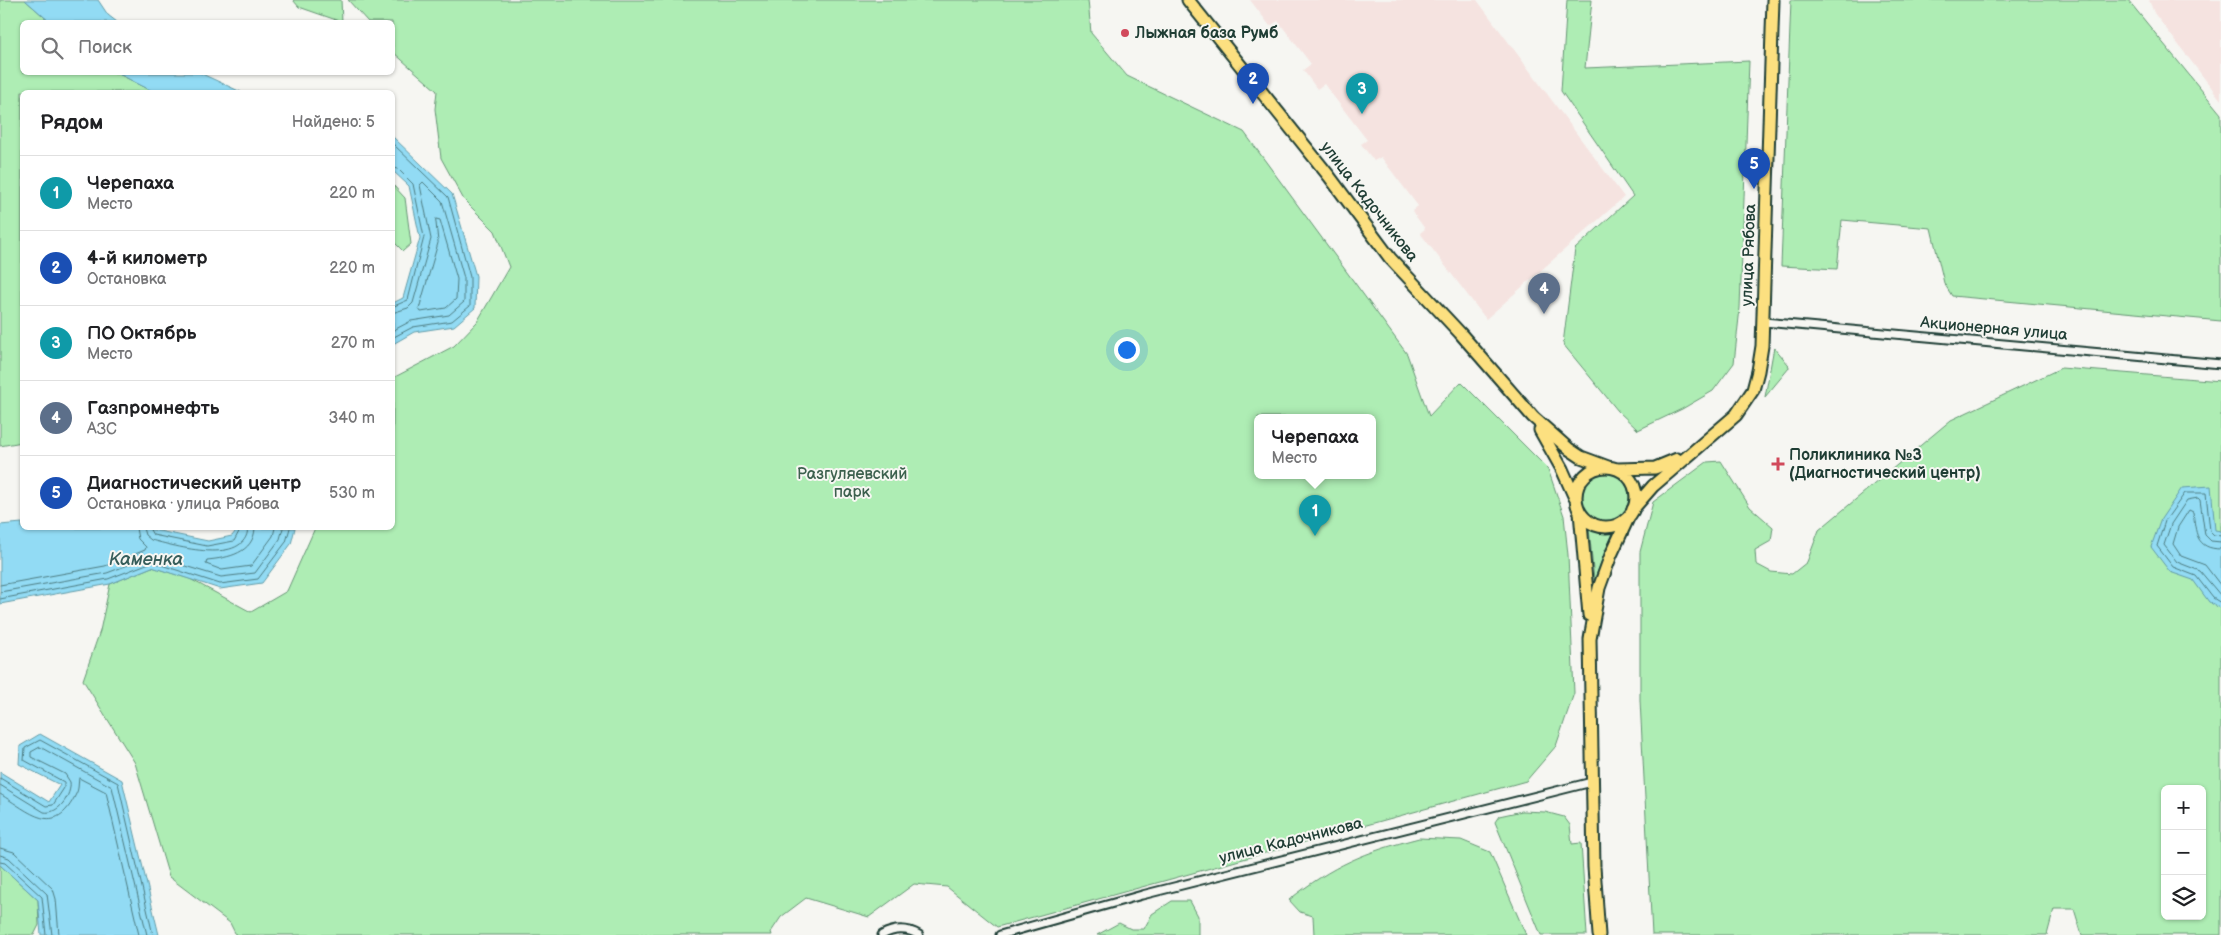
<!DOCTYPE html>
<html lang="ru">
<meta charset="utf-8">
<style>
body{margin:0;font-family:"Balsamiq Sans",sans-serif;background:#f6f6f6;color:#202124}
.controls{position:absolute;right:15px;bottom:15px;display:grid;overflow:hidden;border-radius:8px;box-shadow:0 1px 4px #0004}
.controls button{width:45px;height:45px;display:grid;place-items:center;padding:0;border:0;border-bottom:1px solid #e0e0e0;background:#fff;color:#202124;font:25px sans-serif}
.you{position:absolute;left:1126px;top:349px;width:18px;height:18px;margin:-12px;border:4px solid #fff;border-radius:50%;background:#1a73e8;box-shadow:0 0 0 8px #1a73e833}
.badge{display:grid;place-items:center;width:32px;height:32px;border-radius:50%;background:#0f766e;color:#fff;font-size:16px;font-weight:700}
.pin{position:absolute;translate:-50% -41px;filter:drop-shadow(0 1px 2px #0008)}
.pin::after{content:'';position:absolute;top:26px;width:18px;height:15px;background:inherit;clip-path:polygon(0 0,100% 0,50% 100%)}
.popup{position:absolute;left:1254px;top:414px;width:122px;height:65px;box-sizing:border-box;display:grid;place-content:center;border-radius:8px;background:#fff;filter:drop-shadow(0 1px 4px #0005);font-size:16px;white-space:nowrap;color:#757577}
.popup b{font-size:19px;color:#202124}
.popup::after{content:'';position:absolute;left:50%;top:100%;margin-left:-10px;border:10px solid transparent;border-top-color:#fff}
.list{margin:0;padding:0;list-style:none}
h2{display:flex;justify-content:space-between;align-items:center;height:65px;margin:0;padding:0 20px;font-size:21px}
h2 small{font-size:16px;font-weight:400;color:#757577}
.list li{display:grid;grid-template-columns:32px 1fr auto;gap:15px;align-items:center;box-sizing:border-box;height:75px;padding:0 20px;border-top:1px solid #e0e0e0}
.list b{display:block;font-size:19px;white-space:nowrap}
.list p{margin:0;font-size:16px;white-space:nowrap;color:#757577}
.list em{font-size:16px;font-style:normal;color:#757577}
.icon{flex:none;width:28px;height:28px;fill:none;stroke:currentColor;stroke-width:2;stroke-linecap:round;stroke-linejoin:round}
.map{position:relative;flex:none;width:2221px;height:935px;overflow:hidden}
.search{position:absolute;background:#fff;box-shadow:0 1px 4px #0004;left:20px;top:20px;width:375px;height:55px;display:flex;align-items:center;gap:12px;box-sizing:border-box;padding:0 18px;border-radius:8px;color:#757577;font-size:19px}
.panel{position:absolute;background:#fff;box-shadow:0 1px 4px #0004;left:20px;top:90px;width:375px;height:440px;border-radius:8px}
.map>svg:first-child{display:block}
</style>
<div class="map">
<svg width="2221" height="935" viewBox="0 0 2221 935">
<rect width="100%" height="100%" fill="#f6f6f2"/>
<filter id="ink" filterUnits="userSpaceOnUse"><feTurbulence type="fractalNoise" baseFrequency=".02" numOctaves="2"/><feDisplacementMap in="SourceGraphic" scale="10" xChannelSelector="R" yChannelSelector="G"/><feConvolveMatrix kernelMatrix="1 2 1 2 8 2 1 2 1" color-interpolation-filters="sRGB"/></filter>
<g filter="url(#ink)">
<path fill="#f5e3e0" d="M 1250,0 L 1477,0 L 1624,197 L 1486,319 L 1420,233 L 1425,229 L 1412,211 L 1418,206 L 1381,157 L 1374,161 L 1361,144 L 1367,140 L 1324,84 L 1317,89 L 1303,70 L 1311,64 L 1278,21 L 1270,26 Z
M 2149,0 L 2221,0 L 2221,100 L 2154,13 Z"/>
<path fill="#aeedb4" stroke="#669574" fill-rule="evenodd" d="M 0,0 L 25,0 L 50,22 L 22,22 L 22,72 L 117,73 L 154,92 L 22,92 L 22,442 L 0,446 Z
M 293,0 L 341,0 L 342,22 L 299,7 Z
M 348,0 L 1088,0 L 1091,33 L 1127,76 L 1244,132 L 1407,354 L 1429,416 L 1461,382 L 1548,469 L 1564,516 L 1568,555 L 1574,693 L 1556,746 L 1526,781 L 997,927 L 947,887 L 914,884 L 869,917 L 806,898 L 781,917 L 771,932 L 772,935 L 236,935 L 230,923 L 169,877 L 135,763 L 83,680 L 100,631 L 110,584 L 152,567 L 190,579 L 251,612 L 287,591 L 315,528 L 392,528 L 393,378 L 454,346 L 477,322 L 509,267 L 495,231 L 464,200 L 441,158 L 435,109 L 437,91 L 393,52 L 392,22 L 368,22 ZM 1258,417 L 1372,417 L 1372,475 L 1258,475 Z
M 1567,0 L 1592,0 L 1585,68 L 1749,61 L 1740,308 L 1734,363 L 1713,391 L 1682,409 L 1638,430 L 1618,411 L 1563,344 L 1575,249 L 1633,196 L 1561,91 Z
M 1791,0 L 2128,0 L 2221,114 L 2221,321 L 1952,296 L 1944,283 L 1931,228 L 1842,220 L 1837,269 L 1781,266 Z
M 392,184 L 405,198 L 411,244 L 403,251 L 393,241 Z
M 1774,347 L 1788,364 L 1789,368 L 1765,397 Z
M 2061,368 L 2221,381 L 2221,935 L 2082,935 L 2074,909 L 2054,909 L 2047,935 L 1652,935 L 1640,700 L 1640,552 L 1653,502 L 1707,462 L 1721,461 L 1750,507 L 1773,527 L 1771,541 L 1755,550 L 1756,564 L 1771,572 L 1792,574 L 1807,562 L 1819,530 L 1951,420 ZM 2165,789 L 2202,789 L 2202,916 L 2165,916 Z
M1581 497a24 24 0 1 1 48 0a24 24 0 1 1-48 0Z
M 1589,528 L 1599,533 L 1613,533 L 1594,580 Z
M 1522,811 L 1545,812 L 1564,817 L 1570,825 L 1572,844 L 1581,843 L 1587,935 L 1541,935 L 1495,822 L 1499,816 Z
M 1419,838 L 1461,840 L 1490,852 L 1526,935 L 1314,935 L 1313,916 L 1300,912 L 1289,900 C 1333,865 1365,852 1419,838 Z
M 0,865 L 38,900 L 39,925 L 34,935 L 0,935 Z
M 1172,901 L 1190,901 L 1198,916 L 1198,935 L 1097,935 L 1119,923 L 1131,929 L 1144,929 L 1152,914 Z"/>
<path fill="#92dbf4" stroke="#649ca7" d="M 25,0 L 98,0 L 108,15 L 117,22 L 50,22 Z
M 117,73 L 200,73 L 241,92 L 154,92 Z
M 392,136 L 452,194 L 476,276 L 475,308 L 454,326 L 414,332 L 393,344 L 393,303 L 403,298 L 420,238 L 409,186 L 393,171 Z
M 2211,486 L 2215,530 L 2221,531 L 2221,609 L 2209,602 L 2193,580 L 2170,572 L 2151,547 L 2161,519 L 2182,488 Z
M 22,523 L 22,528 L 144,528 L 208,541 L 232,536 L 238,528 L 295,528 L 291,544 L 262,583 L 220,589 L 152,567 L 110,584 L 0,604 L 0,525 Z
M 40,734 L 122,780 L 159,935 L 41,935 L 38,900 L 0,865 L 0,772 L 49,802 L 60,785 L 19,764 L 20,746 Z"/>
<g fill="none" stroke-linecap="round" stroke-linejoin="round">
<path stroke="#4d7c81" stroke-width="1" d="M 392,143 L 448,197 L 470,277 L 470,306 L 452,321 L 413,327 L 392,338
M 392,168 L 398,169 L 413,184 L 424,237 L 408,300 L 392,307
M 436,219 L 440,220 L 457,279 L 456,299 L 446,308 L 421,312 L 419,309 L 438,243 Z
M 392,313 L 408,308 L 413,303 L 431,239 L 420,185 L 423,182 L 442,201 L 464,278 L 464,302 L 449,315 L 411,321 L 392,331
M 143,528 L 145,535 L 151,540 C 174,546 246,567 248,528
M 149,528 L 153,535 L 207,546 L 234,541 L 241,528
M 255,528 C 254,553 228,558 207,560 L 206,564 L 222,570 L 251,566 L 273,536 L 275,528
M 2221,536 L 2214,535 L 2210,531 L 2206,493 L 2185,493 L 2165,521 L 2157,546 L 2173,567 L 2196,576 L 2213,598 L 2221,603
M 2221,542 L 2211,541 L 2205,535 L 2200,500 L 2198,498 L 2187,500 L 2171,524 L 2164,545 L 2177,562 L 2200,571 L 2221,596
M 2221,549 C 2195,549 2196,532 2193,512 L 2189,510 L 2178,527 L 2173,544 L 2181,556 L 2205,565 L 2221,586
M 0,585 L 105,566 L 145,550 L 146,547 L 138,539 L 136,528
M 0,592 L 107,573 L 152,556 L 221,577 L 255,573 L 280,539 L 283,528
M 0,599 L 108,579 L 152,562 L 220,584 L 258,579 L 286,542 L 290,528
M 0,778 L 46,806 L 53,805 L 64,788 L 64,782 L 24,760 L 25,748 L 40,740 L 118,783 L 153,935
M 0,785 L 44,812 C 58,815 72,795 70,782 L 65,774 L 31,757 L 31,752 L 40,747 L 112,787 L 147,935
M 0,794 C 30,812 55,839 76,794 C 79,789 78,783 79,778 L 106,792 L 139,935
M 0,848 L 14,852 L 53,889 L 56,899 L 59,935
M 0,855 L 9,858 L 47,894 L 52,935
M 0,862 L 5,863 L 42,897 L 46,935"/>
<defs>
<path id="minor" d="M 1764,322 L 2221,364
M 882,935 C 894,928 908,928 919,935
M 1000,935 L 1142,895 L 1592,782"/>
<path id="primary" d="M 1188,0 L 1329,176 L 1390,258 L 1460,333 L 1533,417 L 1569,449 L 1581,457 L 1608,467
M 1540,430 L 1562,469 L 1575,498
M1576 497a30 30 0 1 1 60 0a30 30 0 1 1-60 0Z
M 1618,469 L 1655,468 L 1677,459
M 1633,509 L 1653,486 L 1736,415 L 1753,390 L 1758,371 L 1762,346 L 1773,0
M 1580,512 L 1589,615
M 1599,935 L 1594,867 L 1590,639 L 1599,588 L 1611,555 L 1629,516"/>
</defs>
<use href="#minor" stroke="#1f3d34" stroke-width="11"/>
<use href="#primary" stroke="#1f3d34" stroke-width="15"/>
<use href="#minor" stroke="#f6f6f2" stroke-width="7"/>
<use href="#primary" stroke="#fce080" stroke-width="11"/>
</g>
</g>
<g fill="#d1495b" stroke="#f6f6f2" stroke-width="2">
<circle cx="1125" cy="33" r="5"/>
<path d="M1775.5 456.5h5v5h5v5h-5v5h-5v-5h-5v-5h5z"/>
</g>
<g text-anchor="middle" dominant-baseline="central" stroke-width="4" stroke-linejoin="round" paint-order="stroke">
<g font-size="16" font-weight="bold" fill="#1f3d34" stroke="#f6f6f2" text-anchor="start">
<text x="1135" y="33">Лыжная база Румб</text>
<text x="1789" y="455">Поликлиника №3<tspan x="1789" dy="18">(Диагностический центр)</tspan></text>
</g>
<g font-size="16" fill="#1f3d34" stroke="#f6f6f2">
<text transform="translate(1369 202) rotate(52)">улица Кадочникова</text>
<text transform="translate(1749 255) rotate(-88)">улица Рябова</text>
<text transform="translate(1994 329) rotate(5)">Акционерная улица</text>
<text transform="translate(1291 841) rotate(-14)">улица Кадочникова</text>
</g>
<g font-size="16" fill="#3c604e" stroke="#f6f6f2">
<text x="852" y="474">Разгуляевский<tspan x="852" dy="18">парк</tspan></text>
</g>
<g font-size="18" font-style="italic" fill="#365d5a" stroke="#f6f6f2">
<text x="146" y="559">Каменка</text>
</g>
</g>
</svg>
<div class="controls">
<button>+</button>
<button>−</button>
<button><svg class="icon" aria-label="layers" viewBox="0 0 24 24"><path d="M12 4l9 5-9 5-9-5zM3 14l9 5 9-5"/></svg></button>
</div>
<div class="you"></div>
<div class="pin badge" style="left:1315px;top:536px;background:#0f9aa8">1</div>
<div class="popup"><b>Черепаха</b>Место</div>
<div class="pin badge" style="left:1253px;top:104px;background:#1a4fb4">2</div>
<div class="pin badge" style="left:1362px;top:114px;background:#0f9aa8">3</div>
<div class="pin badge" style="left:1544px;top:314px;background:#5c6f8a">4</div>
<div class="pin badge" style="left:1754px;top:189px;background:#1a4fb4">5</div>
<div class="search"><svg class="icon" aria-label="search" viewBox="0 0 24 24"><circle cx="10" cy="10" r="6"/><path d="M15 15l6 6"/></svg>Поиск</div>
<section class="panel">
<h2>Рядом<small>Найдено: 5</small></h2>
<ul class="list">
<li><span class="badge" style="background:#0f9aa8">1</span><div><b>Черепаха</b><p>Место</p></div><em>220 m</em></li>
<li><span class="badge" style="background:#1a4fb4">2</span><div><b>4-й километр</b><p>Остановка</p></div><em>220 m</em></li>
<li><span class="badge" style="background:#0f9aa8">3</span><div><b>ПО Октябрь</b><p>Место</p></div><em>270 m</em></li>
<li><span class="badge" style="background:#5c6f8a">4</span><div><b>Газпромнефть</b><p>АЗС</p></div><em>340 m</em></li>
<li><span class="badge" style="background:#1a4fb4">5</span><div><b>Диагностический центр</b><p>Остановка · улица Рябова</p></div><em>530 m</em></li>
</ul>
</section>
</div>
